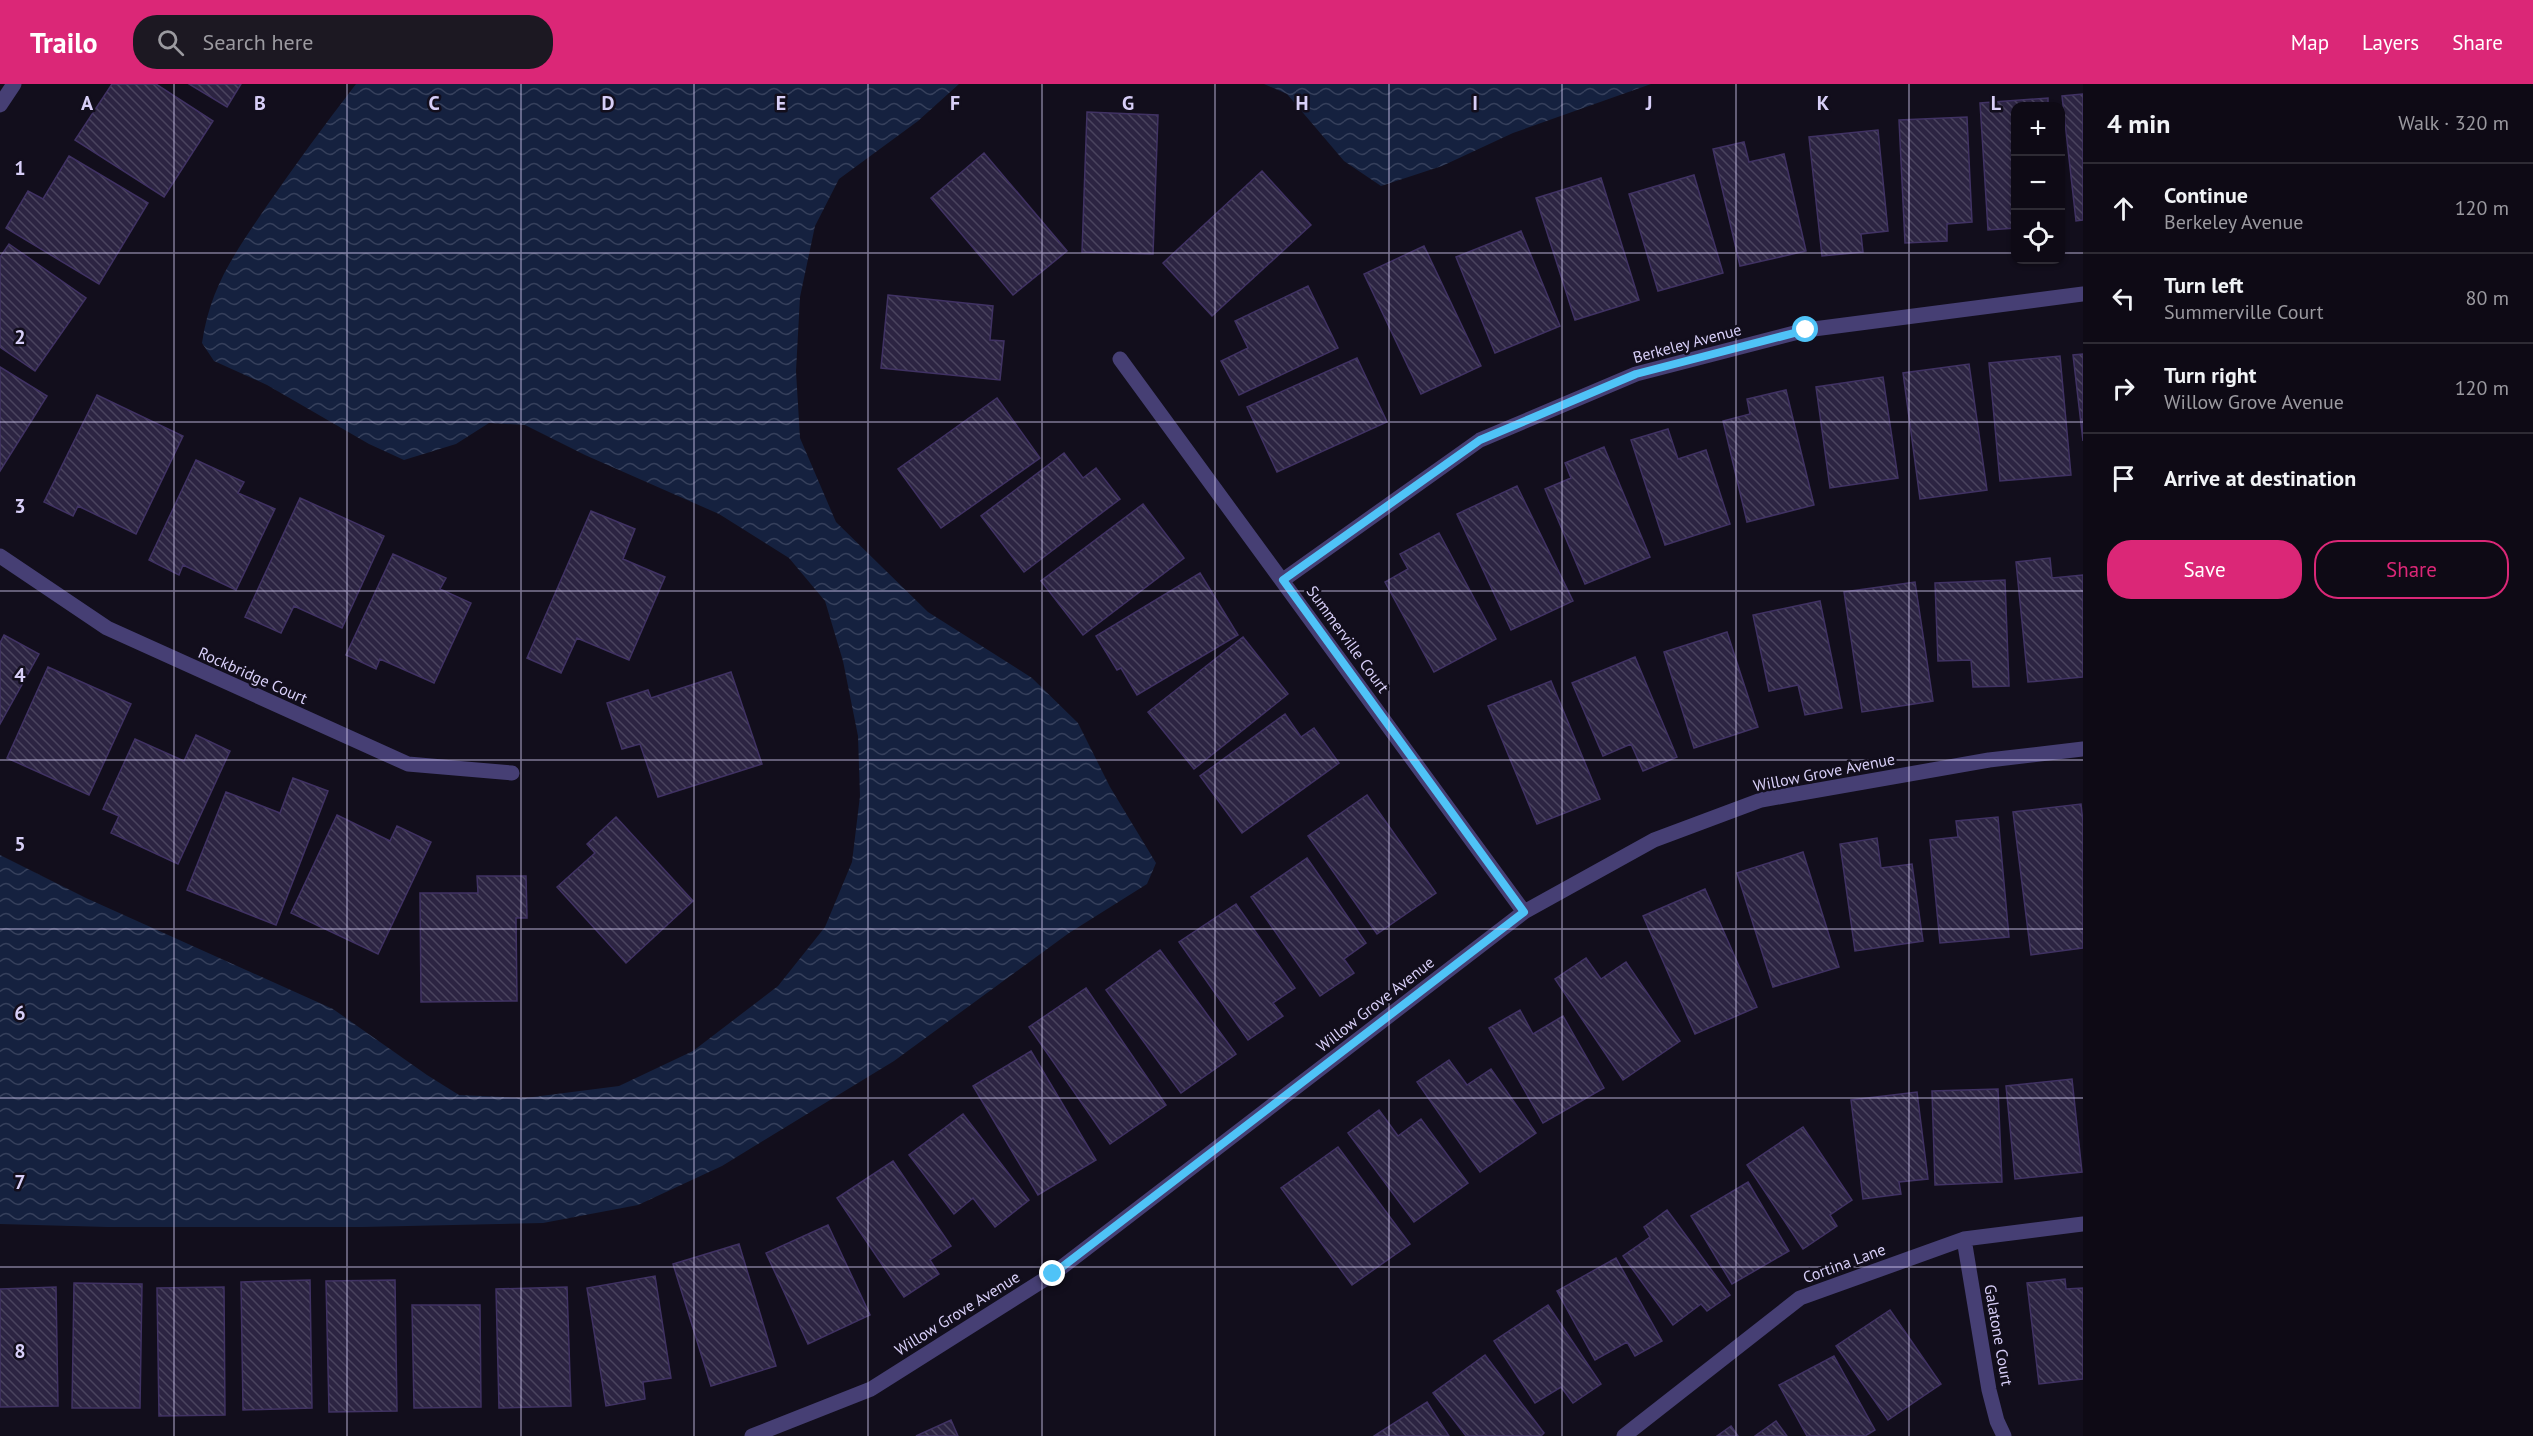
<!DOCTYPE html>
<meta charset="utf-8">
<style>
body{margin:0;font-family:"PT Sans",sans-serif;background:#1c1822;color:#f1f3f6}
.controls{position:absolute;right:18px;top:18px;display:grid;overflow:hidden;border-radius:12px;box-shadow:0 2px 4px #0004}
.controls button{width:54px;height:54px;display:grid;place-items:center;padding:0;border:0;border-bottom:2px solid #2e2b34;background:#0e0a15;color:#f1f3f6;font:30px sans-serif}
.stop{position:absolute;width:18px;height:18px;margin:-14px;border:4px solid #4fc3f7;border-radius:50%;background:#fff}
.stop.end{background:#4fc3f7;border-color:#fff;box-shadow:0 2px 6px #0008}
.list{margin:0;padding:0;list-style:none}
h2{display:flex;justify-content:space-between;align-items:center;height:78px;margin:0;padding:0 24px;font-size:26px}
h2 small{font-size:20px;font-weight:400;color:#9b9aa0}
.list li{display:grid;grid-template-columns:39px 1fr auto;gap:18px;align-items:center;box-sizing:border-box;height:90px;padding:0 24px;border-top:2px solid #2e2b34}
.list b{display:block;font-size:22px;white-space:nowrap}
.list p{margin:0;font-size:20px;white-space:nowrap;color:#9b9aa0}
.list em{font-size:20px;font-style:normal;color:#9b9aa0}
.actions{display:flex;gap:12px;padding:18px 24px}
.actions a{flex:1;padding:14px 0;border:2px solid #db2777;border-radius:24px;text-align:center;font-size:21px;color:#db2777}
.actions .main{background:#db2777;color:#fff}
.icon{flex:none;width:33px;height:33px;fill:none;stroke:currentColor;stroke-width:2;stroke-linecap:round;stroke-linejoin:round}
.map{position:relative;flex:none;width:2083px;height:1352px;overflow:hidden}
header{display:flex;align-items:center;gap:36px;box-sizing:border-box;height:84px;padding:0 30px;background:#db2777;color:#fff}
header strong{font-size:28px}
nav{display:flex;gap:33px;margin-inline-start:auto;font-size:21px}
.search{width:420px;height:54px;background:#1c1822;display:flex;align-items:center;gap:15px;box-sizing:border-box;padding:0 21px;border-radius:24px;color:#9b9aa0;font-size:22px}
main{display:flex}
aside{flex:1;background:#0e0a15}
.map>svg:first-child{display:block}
</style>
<header>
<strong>Trailo</strong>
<div class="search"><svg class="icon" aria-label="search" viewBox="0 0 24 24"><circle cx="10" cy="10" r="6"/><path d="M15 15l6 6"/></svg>Search here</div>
<nav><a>Map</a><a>Layers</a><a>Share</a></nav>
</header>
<main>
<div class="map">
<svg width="2083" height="1352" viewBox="0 0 2083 1352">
<defs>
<pattern id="water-waves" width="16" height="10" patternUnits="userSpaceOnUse" patternTransform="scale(1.5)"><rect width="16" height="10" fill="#15213f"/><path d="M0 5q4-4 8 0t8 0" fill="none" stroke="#36405c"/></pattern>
<pattern id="building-back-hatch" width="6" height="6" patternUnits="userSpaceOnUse" patternTransform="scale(1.5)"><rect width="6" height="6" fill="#2c2442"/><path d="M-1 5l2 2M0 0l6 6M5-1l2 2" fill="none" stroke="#4a435e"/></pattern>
</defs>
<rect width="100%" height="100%" fill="#120e1c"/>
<path fill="url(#water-waves)" d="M 356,0 L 959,0 L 918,37 L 839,95 L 815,142 L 800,213 L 796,287 L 800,354 L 836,438 L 928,528 L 1032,594 L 1078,639 L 1110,703 L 1156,779 L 1147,800 L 1069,849 L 894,977 L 722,1082 L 638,1121 L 543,1139 L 362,1143 L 108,1143 L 0,1140 L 0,771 L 86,814 L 333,925 L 427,991 L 459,1011 L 525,1014 L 619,1002 L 693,967 L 778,902 L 825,843 L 852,778 L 860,712 L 858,652 L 843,577 L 825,517 L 789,474 L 719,430 L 585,371 L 525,341 L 489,339 L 456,360 L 404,376 L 369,360 L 267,301 L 214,277 L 202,259 C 210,203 235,169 266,123 C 295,81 325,40 356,0 Z
M 1264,0 L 1651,0 L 1513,49 L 1442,82 L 1381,102 L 1344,77 L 1287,10 Z"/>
<path fill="url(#building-back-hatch)" stroke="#403263" stroke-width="1.5" d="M 112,0 L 156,0 L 213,37 L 164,113 L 75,56 Z
M 189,0 L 241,0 L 227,23 Z
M 2083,10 L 2083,136 L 2076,137 L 2062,12 Z
M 2048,14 L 2048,22 L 2016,22 L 2016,144 L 1988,146 L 1980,19 Z
M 1087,28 L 1158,31 L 1153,170 L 1082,168 Z
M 1967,33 L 1972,138 L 1947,140 L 1947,157 L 1905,159 L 1899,36 Z
M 1878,46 L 1888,147 L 1861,150 L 1863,168 L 1822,172 L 1809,53 Z
M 1744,58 L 1749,78 L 1784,70 L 1806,167 L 1740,182 L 1713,65 Z
M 984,69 L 1067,167 L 1013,211 L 931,114 Z
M 69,72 L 148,119 L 99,200 L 6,144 L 28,107 L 43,115 Z
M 1262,87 L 1311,141 L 1212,232 L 1163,179 Z
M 1694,91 L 1723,189 L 1658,207 L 1629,110 Z
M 1601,94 L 1639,216 L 1575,236 L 1536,114 Z
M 1521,147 L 1560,242 L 1495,269 L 1456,173 Z
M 9,160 L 86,214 L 35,287 L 0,263 L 0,173 Z
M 1424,162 L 1481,282 L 1421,310 L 1364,190 Z
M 1308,202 L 1338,264 L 1239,311 L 1221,277 L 1248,264 L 1235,237 Z
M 888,211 L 993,222 L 990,256 L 1004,257 L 1000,296 L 881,284 Z
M 2083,270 L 2083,357 L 2073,271 Z
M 2060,272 L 2071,391 L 2000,397 L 1989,279 Z
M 1357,274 L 1387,338 L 1277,388 L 1247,323 Z
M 1969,280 L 1987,406 L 1920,415 L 1903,289 Z
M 0,283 L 47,312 L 0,387 Z
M 1883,293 L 1898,394 L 1830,404 L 1816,303 Z
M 1786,306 L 1814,421 L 1747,438 L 1723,337 L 1750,330 L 1747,315 Z
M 97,311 L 183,352 L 136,450 L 78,422 L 73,432 L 44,418 Z
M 997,314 L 1040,374 L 941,444 L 898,385 Z
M 1668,345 L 1678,375 L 1706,366 L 1730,440 L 1665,461 L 1631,356 Z
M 1604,363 L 1650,473 L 1585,500 L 1545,405 L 1571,394 L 1565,379 Z
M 1064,369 L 1083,394 L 1096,384 L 1120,415 L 1024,488 L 981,432 Z
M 196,376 L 244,398 L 238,409 L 275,425 L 236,506 L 183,481 L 179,491 L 149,476 Z
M 1517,402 L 1573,517 L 1511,546 L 1457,430 Z
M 300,414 L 384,452 L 342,544 L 294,522 L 281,549 L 245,533 Z
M 1143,420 L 1184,474 L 1083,551 L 1041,497 Z
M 591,427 L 635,445 L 623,475 L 665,493 L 629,576 L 577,554 L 561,589 L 527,574 Z
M 1439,449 L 1496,555 L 1434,588 L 1385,498 L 1408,485 L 1400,470 Z
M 393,470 L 446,494 L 440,505 L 471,519 L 434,599 L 380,575 L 376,585 L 346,571 Z
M 2050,474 L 2052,494 L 2083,491 L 2083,593 L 2028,598 L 2016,478 Z
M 1200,489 L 1238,551 L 1137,611 L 1121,584 L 1117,586 L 1096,552 Z
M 2005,496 L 2009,602 L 1973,603 L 1971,576 L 1938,577 L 1935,499 Z
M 1915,498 L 1933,617 L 1862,628 L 1844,508 Z
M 1820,517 L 1842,624 L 1805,631 L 1798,601 L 1769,607 L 1753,531 Z
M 1727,548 L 1758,643 L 1694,664 L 1664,568 Z
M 4,551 L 39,570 L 0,640 L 0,559 Z
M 1243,553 L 1288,610 L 1194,685 L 1148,628 Z
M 1635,573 L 1677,673 L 1643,687 L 1631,660 L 1603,672 L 1572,599 Z
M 48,583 L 131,620 L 89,711 L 7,674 Z
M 731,588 L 762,680 L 658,713 L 640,660 L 622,665 L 607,619 L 648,606 L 651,614 Z
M 1551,597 L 1600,715 L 1537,740 L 1488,622 Z
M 1285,630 L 1301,653 L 1314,644 L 1339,679 L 1242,749 L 1200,692 Z
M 196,651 L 230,667 L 178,780 L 111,749 L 119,732 L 103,725 L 135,655 L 184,677 Z
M 293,694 L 328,707 L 276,841 L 187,806 L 226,708 L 280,729 Z
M 1367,711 L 1436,809 L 1377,850 L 1308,752 Z
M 2081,720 L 2083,738 L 2083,864 L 2031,871 L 2013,728 Z
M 337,731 L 390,757 L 397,742 L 431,758 L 378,870 L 291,829 Z
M 616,733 L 693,817 L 626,879 L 557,803 L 595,769 L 587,760 Z
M 1998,733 L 2009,853 L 1940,859 L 1930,756 L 1958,753 L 1956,737 Z
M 1877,754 L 1881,784 L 1912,780 L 1923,857 L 1855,867 L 1840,760 Z
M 1803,768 L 1839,883 L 1773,903 L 1737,789 Z
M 1307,774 L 1366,859 L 1344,875 L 1354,889 L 1320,912 L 1251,813 Z
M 477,792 L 526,792 L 527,834 L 516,834 L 517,917 L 421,918 L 420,809 L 478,809 Z
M 1705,805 L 1757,923 L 1695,950 L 1643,832 Z
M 1236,820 L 1295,904 L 1273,919 L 1283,932 L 1248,956 L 1179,858 Z
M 1160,866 L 1236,970 L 1181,1009 L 1106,906 Z
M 1586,874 L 1601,895 L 1626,878 L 1680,957 L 1623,996 L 1555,895 Z
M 1086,904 L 1166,1021 L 1110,1060 L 1029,943 Z
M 1520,926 L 1533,950 L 1563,932 L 1604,1004 L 1543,1039 L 1489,944 Z
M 1031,967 L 1096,1076 L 1038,1111 L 973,1002 Z
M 1449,976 L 1467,1001 L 1491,985 L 1536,1049 L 1480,1088 L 1417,998 Z
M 2072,995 L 2082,1088 L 2015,1095 L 2006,1002 Z
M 1998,1005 L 2002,1098 L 1935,1101 L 1932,1007 Z
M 1917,1008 L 1928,1095 L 1899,1098 L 1901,1110 L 1863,1115 L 1851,1016 Z
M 1379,1026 L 1398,1052 L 1421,1035 L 1468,1099 L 1414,1138 L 1348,1049 Z
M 963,1030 L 1029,1116 L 995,1143 L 973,1114 L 954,1130 L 909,1071 Z
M 1803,1043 L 1852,1116 L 1830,1131 L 1837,1142 L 1803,1165 L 1747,1081 Z
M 1338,1063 L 1410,1160 L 1352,1201 L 1281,1104 Z
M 893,1077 L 951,1162 L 930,1176 L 939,1190 L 904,1213 L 837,1114 Z
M 1748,1098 L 1789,1167 L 1732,1200 L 1691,1132 Z
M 1667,1126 L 1730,1211 L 1707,1227 L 1701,1220 L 1673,1241 L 1623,1172 L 1650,1153 L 1644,1143 Z
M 828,1141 L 870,1231 L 808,1260 L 766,1169 Z
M 739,1160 L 776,1282 L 711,1302 L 673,1180 Z
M 1616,1174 L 1662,1257 L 1635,1272 L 1627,1258 L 1595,1276 L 1557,1207 Z
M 655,1192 L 671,1294 L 643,1298 L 645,1315 L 606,1322 L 587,1204 Z
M 2065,1195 L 2066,1205 L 2083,1204 L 2083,1295 L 2039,1300 L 2027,1199 Z
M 310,1196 L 312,1324 L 243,1326 L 241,1198 Z
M 395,1196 L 397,1327 L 329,1328 L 326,1197 Z
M 74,1199 L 142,1200 L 140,1324 L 72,1324 Z
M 56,1203 L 58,1322 L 0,1323 L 0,1205 Z
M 224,1203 L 225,1331 L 159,1332 L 157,1204 Z
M 567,1203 L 571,1322 L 499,1324 L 496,1205 Z
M 412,1221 L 480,1221 L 481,1323 L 414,1324 Z
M 1548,1221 L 1601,1300 L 1573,1319 L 1561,1303 L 1535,1319 L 1494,1257 Z
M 1890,1226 L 1941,1300 L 1888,1336 L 1836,1262 Z
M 1485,1271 L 1544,1349 L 1541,1352 L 1466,1352 L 1433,1309 Z
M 1834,1272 L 1875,1346 L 1865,1352 L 1807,1352 L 1779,1301 Z
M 1427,1318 L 1449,1352 L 1374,1352 Z
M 951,1336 L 958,1352 L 916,1352 Z
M 1776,1337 L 1787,1352 L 1755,1352 Z
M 1731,1342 L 1738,1352 L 1717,1352 Z"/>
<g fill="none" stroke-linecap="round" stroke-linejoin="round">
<path stroke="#463f74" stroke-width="15" d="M 0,21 L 14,0
M 1120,275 L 1524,828
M 0,472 L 107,544 L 408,680 L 512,689
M 1283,496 L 1480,356 L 1636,290 L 1806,246 L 2083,210
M 1964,1155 L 1989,1306 L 1997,1337 L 2004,1352
M 752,1352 L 871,1305 L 1053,1190 L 1524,828 L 1654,756 L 1761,716 L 1989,676 L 2083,665
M 1624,1352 L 1800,1214 L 1964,1155 L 2083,1140"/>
</g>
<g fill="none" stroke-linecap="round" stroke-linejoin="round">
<path stroke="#4fc3f7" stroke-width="8" d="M 1053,1190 L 1524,828 L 1283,496 L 1480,356 L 1636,290 L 1806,246"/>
</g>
<path fill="none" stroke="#d8cff8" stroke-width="1.5" stroke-opacity="0.55" d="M 174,0 L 174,1352M 347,0 L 347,1352M 521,0 L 521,1352M 694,0 L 694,1352M 868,0 L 868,1352M 1042,0 L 1042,1352M 1215,0 L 1215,1352M 1389,0 L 1389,1352M 1562,0 L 1562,1352M 1736,0 L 1736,1352M 1909,0 L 1909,1352M 0,169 L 2016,169M 2060,169 L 2083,169M 0,338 L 2083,338M 0,507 L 2083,507M 0,676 L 2083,676M 0,845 L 2083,845M 0,1014 L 2083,1014M 0,1183 L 2083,1183"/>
<g text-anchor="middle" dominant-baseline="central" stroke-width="5" stroke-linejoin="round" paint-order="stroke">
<g font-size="16" fill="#d8cff8" stroke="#120e1c">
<text transform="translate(1687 259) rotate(-15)">Berkeley Avenue</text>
<text transform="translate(1348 555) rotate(54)">Summerville Court</text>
<text transform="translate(253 591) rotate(24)">Rockbridge Court</text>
<text transform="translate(1824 688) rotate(-11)">Willow Grove Avenue</text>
<text transform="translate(1375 920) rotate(-38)">Willow Grove Avenue</text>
<text transform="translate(1844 1179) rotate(-20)">Cortina Lane</text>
<text transform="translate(957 1229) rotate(-32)">Willow Grove Avenue</text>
<text transform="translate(1999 1251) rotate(80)">Galatone Court</text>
</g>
</g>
<g font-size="20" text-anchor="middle" font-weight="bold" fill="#d8cff8" stroke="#120e1c" stroke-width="5" stroke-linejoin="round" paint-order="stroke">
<text x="87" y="26">A</text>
<text x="260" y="26">B</text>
<text x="434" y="26">C</text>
<text x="608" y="26">D</text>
<text x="781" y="26">E</text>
<text x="955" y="26">F</text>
<text x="1128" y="26">G</text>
<text x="1302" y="26">H</text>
<text x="1475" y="26">I</text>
<text x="1649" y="26">J</text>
<text x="1823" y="26">K</text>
<text x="1996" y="26">L</text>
<text x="20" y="91">1</text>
<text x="20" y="260">2</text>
<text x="20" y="429">3</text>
<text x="20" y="598">4</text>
<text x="20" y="767">5</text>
<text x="20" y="936">6</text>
<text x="20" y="1105">7</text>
<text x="20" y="1274">8</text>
</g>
</svg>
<div class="controls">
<button>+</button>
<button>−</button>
<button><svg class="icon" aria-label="locate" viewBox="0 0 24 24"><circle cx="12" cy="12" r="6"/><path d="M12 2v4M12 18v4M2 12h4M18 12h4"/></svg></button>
</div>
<div class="stop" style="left:1806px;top:246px"></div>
<div class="stop end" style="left:1053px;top:1190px"></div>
</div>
<aside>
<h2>4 min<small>Walk · 320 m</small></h2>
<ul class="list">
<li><svg class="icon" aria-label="ahead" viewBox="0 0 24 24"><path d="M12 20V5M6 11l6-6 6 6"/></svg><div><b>Continue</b><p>Berkeley Avenue</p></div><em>120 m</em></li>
<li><svg class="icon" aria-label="left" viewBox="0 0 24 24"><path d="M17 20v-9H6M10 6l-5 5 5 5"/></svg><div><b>Turn left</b><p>Summerville Court</p></div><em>80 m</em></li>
<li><svg class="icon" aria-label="right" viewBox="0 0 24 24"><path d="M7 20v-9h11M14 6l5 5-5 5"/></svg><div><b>Turn right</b><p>Willow Grove Avenue</p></div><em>120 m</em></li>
<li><svg class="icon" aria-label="arrive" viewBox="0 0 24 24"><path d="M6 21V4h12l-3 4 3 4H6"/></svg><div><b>Arrive at destination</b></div></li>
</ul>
<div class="actions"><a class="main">Save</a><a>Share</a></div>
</aside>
</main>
